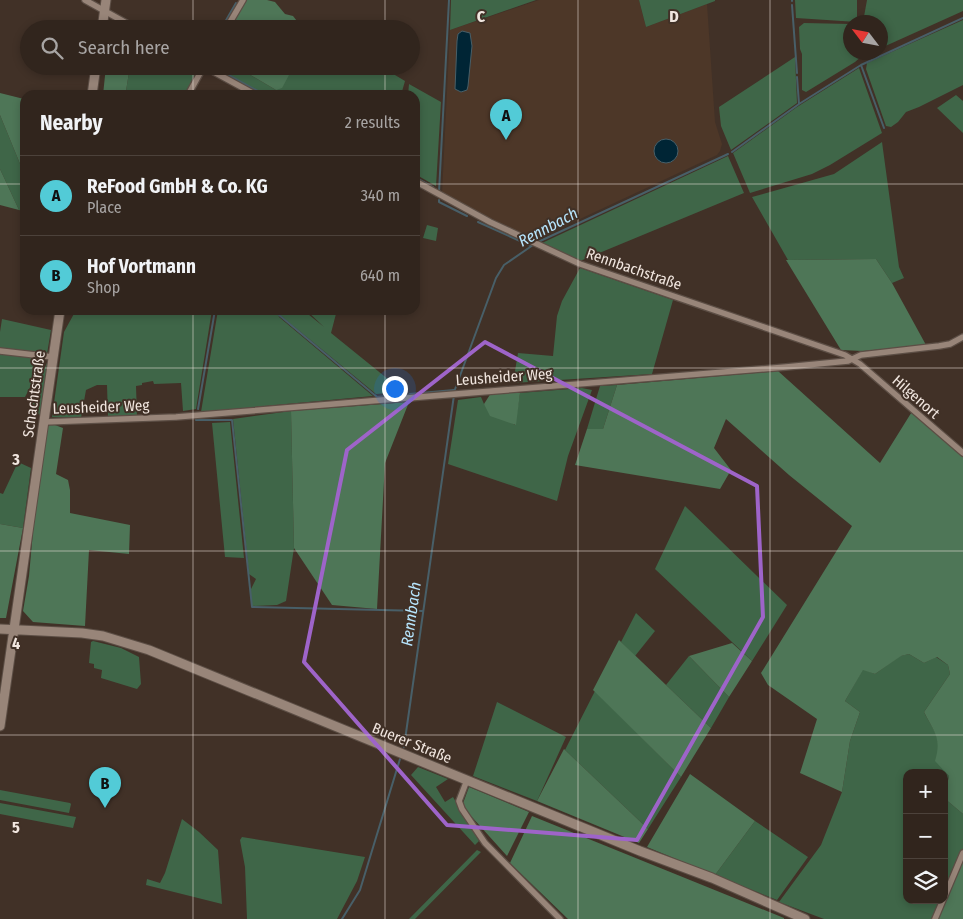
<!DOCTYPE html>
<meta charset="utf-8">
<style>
body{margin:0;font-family:"Fira Sans Condensed",sans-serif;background:#3d312a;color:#f1f3f6}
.controls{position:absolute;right:15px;bottom:15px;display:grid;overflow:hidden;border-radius:10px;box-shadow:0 2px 8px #0003}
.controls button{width:45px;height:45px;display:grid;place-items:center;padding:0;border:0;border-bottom:1px solid #4c423b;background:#31251d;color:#f1f3f6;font:25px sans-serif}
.compass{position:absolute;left:843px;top:15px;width:45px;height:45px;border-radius:50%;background:#31251d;box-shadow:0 2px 8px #0003;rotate:302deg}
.you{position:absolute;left:394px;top:388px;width:18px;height:18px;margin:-12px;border:4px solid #fff;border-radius:50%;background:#1a73e8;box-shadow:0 0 0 8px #1a73e833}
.badge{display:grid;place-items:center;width:32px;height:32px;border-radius:50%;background:#52cbd7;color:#111;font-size:16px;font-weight:700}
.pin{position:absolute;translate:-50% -41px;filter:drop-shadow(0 1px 2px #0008)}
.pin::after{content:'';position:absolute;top:26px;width:18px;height:15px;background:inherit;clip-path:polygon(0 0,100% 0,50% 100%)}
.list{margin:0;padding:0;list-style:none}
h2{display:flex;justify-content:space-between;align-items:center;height:65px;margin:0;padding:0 20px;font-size:21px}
h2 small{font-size:16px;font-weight:400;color:#a8a5a4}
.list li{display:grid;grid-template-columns:32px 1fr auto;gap:15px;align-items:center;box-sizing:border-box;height:80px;padding:0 20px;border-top:1px solid #4c423b}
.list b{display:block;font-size:19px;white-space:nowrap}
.list p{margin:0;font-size:16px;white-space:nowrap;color:#a8a5a4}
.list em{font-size:16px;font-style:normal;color:#a8a5a4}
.icon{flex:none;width:28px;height:28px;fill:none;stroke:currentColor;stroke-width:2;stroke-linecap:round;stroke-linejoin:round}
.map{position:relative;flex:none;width:963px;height:919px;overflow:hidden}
.search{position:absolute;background:#31251d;box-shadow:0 2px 8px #0003;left:20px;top:20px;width:400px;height:55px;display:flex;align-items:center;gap:12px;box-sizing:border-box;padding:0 18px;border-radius:28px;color:#a8a5a4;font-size:19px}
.panel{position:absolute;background:#31251d;box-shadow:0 2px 8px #0003;left:20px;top:90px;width:400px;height:225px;border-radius:15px}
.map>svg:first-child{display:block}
</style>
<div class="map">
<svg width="963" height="919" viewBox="0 0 963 919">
<rect width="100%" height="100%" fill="#413127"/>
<path fill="#4d3728" d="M 539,0 L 639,0 L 646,27 L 707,4 L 715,122 L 722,144 L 720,151 L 717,155 L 535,240 L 442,194 L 450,30 Z"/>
<path fill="#3f6648" d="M 451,0 L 536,0 L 450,30 Z
M 639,0 L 715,0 L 715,1 L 646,27 Z
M 795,0 L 857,0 L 857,22 L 796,18 Z
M 867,0 L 963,0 L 963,11 L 881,48 L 880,22 L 863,22 Z
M 963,20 L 963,85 L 919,107 L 906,112 L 898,122 L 891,127 L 886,126 L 866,69 L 867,63 Z
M 804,23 L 850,24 L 850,52 L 870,53 L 863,55 L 855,62 L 806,92 L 802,90 L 802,54 L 800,49 L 799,27 Z
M 795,57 L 797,103 L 731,150 L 721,126 L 719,107 Z
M 130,66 L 195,66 L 200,68 L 185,95 L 129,95 L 126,91 Z
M 208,66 L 235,66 L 276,90 L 280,66 L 380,66 L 405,81 L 401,95 L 260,95 Z
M 859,68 L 882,133 L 830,165 L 812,174 L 750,193 L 733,153 L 797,107 Z
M 409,84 L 441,102 L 436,186 L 415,174 L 415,95 L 408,95 Z
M 956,95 L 963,101 L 963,133 L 937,108 Z
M 0,115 L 25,176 L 25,212 L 19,210 L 0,169 Z
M 882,142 L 899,267 L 904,278 L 892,283 L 876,259 L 788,260 L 752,197 L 834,174 Z
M 728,156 L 744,193 L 580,261 L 542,243 Z
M 427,225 L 438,228 L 436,241 L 423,238 Z
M 580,268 L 673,300 L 652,374 L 513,383 L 518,353 L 553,356 L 557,316 L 562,301 Z
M 76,310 L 212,310 L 196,409 L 183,411 L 181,383 L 154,384 L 153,381 L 142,383 L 142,385 L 136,386 L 137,416 L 108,417 L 107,385 L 97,385 L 86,390 L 81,418 L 52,417 L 64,332 Z
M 218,310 L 277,310 L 279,317 L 373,396 L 201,412 Z
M 281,310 L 303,310 L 324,327 L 306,310 L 337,310 L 331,333 L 399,388 L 400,392 L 376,394 L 280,315 Z
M 2,319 L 51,330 L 47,354 L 0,349 L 0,332 Z
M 0,352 L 40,357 L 44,360 L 25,397 L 0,397 Z
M 47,363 L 50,365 L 42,414 L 40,415 L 29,408 L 28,402 Z
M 617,385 L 603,429 L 587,429 L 600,386 Z
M 582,388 L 592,390 L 568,456 L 557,501 L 448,464 L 458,400 L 481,397 L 484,404 L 515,425 L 520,393 Z
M 291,411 L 294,548 L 286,601 L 277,605 L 252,606 L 250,591 L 256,579 L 249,574 L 233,419 Z
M 230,422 L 244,558 L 225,557 L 212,423 Z
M 18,462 L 31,468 L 23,528 L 0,524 L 0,493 L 3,494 Z
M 685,506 L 787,605 L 752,661 L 655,569 Z
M 636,613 L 655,631 L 635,656 L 621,642 Z
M 93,641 L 121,648 L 139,657 L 141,684 L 137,689 L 101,678 L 102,670 L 94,668 L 94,664 L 89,663 L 91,642 Z
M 909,654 L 924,663 L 936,657 L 948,665 L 950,674 L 924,712 C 928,721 937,732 938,742 C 941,757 937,764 949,776 L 944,793 L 944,773 L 907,773 L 907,900 L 940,900 L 931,919 L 824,919 L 779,902 L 821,845 L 842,792 L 850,741 L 860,712 L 845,701 L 863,669 L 875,674 L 900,656 Z
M 689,656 L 729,697 L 711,728 L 666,685 Z
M 595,691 L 681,777 L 648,829 L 565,750 Z
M 497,702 L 566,737 L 537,801 L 473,776 Z
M 418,767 L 448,779 L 436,787 L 445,802 L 453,797 L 479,841 L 475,845 L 411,775 Z
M 0,790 L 70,803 L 71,804 L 69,813 L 0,800 Z
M 944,798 L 963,814 L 963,853 L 944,892 Z
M 0,803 L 76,817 L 73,828 L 0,814 Z
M 182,819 L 199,832 L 218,850 L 222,904 L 146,885 L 147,879 L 160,883 L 165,873 Z
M 755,821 L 808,857 L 777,900 L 715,875 Z
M 242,837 L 365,857 L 357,881 L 337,919 L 247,919 L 245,867 L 240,840 Z
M 477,850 L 481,852 L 415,919 L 409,919 Z"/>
<path fill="#4e7657" d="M 245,0 L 267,0 L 275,2 L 285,14 L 293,16 L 297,21 L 303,23 L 308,29 L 229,29 Z
M 106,66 L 130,66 L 126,91 L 129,95 L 103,95 Z
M 235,66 L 280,66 L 289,71 L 289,75 L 282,88 L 276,90 Z
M 0,93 L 24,99 L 25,103 L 25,176 L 0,115 Z
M 0,169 L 19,210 L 0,205 Z
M 876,259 L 892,283 L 926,345 L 863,351 L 841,350 L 786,260 Z
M 778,371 L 880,463 L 913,410 L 963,453 L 963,814 L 944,798 L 949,776 L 935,761 C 942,738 934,732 924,712 L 950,674 L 948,665 L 937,657 L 924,663 L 909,654 L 901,656 L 875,674 L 863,670 L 845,701 L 860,712 L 850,741 L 842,792 L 800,773 L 817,719 L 768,685 L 761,673 L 852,526 L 789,475 L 726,419 L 714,448 L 731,470 L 720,489 L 575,465 L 587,429 L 603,429 L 617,385 Z
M 491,393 L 520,393 L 516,425 L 490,416 L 484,404 Z
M 409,402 L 385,463 L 377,609 L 332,605 L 294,548 L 291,411 Z
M 47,422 L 63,428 L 56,474 L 68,480 L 70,490 L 70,513 L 130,525 L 129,554 L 89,550 L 85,626 L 33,622 L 23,611 L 29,576 L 33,531 Z
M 0,524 L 23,528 L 6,618 L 0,618 Z
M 619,640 L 711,728 L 681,777 L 593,690 Z
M 732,643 L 752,661 L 729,697 L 689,656 Z
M 564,749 L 648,829 L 639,843 L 537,801 Z
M 690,774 L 755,821 L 715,875 L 647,847 Z
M 469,787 L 529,812 L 507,856 L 462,806 Z
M 532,816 L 784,918 L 784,919 L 568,919 L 510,863 Z
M 963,853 L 963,919 L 938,919 Z"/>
<path fill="#002535" stroke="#485f68" d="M 462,31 L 470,33 L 472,46 L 468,86 L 467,90 L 461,92 L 455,89 L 457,41 L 458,34 Z
M654 151a12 12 0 1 1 24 0a12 12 0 1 1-24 0Z"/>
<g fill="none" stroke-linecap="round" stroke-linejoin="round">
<path stroke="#485f68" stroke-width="2" d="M 792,0 L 792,1
M 792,5 L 797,73
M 221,29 L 236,3
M 861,65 L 884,128
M 212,66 L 265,95
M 797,77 L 799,104
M 732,152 L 799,104 L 861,65 L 963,18
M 415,177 L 433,187
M 439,192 L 449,0
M 439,200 L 439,202 L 467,216
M 478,222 L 531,246
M 538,242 L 728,154
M 280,310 L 279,315 L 377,397 L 402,395
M 454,392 L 496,278 L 504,265 L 533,245
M 410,394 L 454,390
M 198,409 L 215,310
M 196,418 L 196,420 L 232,420 L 252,607 L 423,611
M 404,747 L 454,395
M 342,919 L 360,890 L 400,759"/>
<defs>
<path id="street" d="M 85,0 L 137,29
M 226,29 L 243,0
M 203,66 L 256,95
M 188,95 L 204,66
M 415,181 L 490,222 L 580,264 L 845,355 L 860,364 L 963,453
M 0,351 L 53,357
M 44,422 L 176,417 L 786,367 L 848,361 L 861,355 L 939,346 L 950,344 L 963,337
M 467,780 L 459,801 L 462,809 L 485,843 L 560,919
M 944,898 L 963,853
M 935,919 L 943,900"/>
<path id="secondary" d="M 102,29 L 106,0
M 92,95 L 96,66
M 0,629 L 82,633 L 103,636 L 149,650 L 640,851 L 712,878 L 805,919
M 0,726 L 60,310"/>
</defs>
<use href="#street" stroke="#5c4e45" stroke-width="8"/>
<use href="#secondary" stroke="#5c4e45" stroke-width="11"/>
<use href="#street" stroke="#988579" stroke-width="5.5"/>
<use href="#secondary" stroke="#988579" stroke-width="9"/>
</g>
<path fill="none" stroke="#9e64c9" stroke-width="4" stroke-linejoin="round" d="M 485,342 L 757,486 L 763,617 L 637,840 L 447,825 L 304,662 L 347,450 Z"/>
<path fill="none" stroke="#f1e6df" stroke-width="1" stroke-opacity="0.55" d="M 193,0 L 193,29M 385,0 L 385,29M 578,0 L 578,919M 770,0 L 770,919M 193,66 L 193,95M 385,66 L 385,95M 0,184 L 25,184M 415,184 L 963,184M 193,310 L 193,919M 385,310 L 385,919M 0,368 L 963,368M 0,551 L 963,551M 0,735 L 963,735"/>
<g text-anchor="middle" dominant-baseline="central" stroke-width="4" stroke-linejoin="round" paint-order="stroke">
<g font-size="15" fill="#f1e6df" stroke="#413127">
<text transform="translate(634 269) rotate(19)">Rennbachstraße</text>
<text transform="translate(504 377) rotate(-4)">Leusheider Weg</text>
<text transform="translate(34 394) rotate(-82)">Schachtstraße</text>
<text transform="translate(916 397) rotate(41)">Hilgenort</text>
<text transform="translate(101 407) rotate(-2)">Leusheider Weg</text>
<text transform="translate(412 743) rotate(22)">Buerer Straße</text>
</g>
<g font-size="16" font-style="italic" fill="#b7e5fd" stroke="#413127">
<text transform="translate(548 227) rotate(-28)">Rennbach</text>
<text transform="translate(411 614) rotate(-82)">Rennbach</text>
</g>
</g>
<g font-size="16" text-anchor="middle" font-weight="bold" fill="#f1e6df" stroke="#413127" stroke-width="4" stroke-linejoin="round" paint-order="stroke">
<text x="481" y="22">C</text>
<text x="674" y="22">D</text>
<text x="16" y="465">3</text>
<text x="16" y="649">4</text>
<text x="16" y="833">5</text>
</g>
</svg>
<div class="controls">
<button>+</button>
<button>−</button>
<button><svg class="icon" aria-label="layers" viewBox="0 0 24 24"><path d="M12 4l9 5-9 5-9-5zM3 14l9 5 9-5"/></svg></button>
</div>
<svg class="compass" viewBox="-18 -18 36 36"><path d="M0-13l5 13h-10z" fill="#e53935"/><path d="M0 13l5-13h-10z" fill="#a8a5a4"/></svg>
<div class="you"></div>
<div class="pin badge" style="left:506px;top:140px">A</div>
<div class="pin badge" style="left:105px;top:808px">B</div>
<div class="search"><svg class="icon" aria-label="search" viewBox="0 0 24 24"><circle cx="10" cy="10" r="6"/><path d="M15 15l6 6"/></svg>Search here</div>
<section class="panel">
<h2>Nearby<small>2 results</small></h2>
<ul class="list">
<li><span class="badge">A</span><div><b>ReFood GmbH &amp; Co. KG</b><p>Place</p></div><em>340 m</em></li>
<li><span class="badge">B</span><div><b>Hof Vortmann</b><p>Shop</p></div><em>640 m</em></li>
</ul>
</section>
</div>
